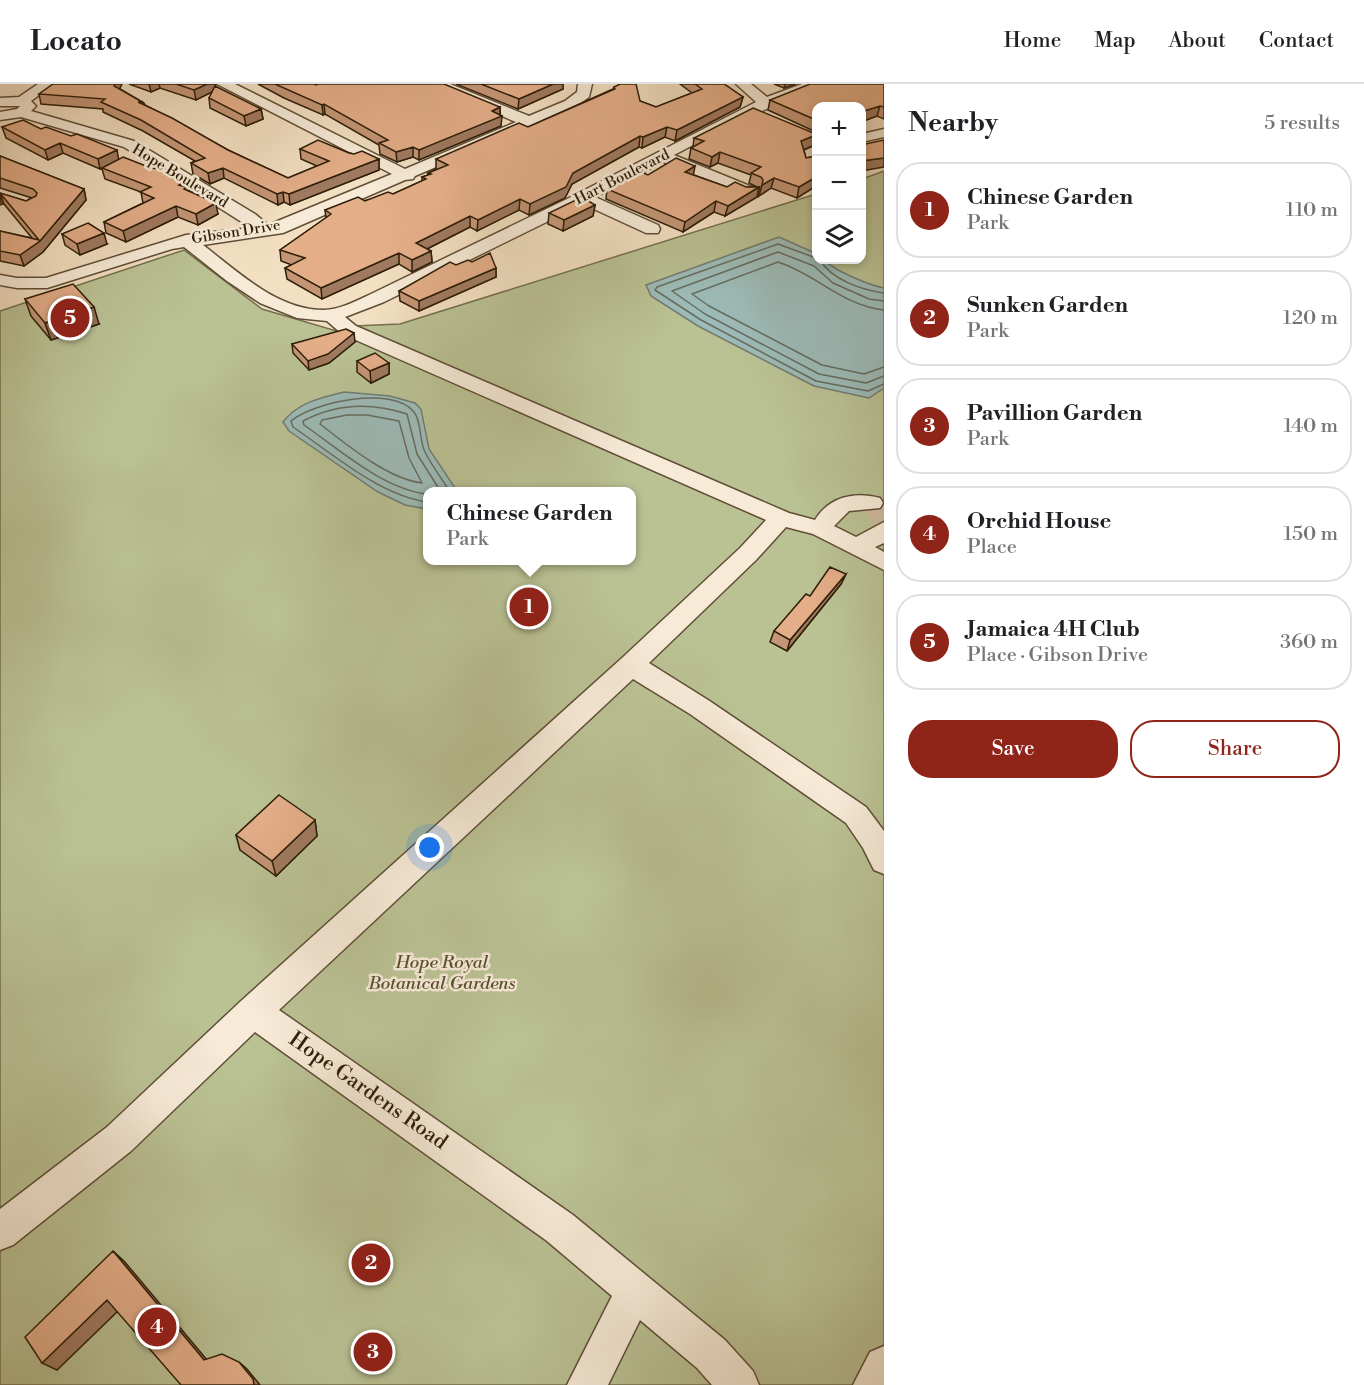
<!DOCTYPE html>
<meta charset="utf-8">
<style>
body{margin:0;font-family:"Libre Bodoni",serif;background:#f6f6f6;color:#202124}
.controls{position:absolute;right:18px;top:18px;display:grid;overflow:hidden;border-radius:12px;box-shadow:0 3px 9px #0003}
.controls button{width:54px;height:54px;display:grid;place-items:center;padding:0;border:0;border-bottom:2px solid #e0e0e0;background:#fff;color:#202124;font:30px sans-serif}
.you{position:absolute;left:430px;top:764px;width:21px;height:21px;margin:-15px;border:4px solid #fff;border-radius:50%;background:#1a73e8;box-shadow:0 0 0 9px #1a73e833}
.badge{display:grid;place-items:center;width:39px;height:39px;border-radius:50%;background:#8f2418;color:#fff;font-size:20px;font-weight:700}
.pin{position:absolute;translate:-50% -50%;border:3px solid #fff;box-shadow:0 2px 6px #0006}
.popup{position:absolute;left:423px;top:403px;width:213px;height:78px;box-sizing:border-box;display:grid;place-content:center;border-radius:12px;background:#fff;filter:drop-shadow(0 2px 4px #0005);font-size:20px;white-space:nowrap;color:#757577}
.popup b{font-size:22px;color:#202124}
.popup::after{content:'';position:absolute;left:50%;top:100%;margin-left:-12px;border:12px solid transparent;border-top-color:#fff}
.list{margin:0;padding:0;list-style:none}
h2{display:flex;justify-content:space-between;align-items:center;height:78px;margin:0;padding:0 24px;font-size:26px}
h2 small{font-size:20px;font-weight:400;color:#757577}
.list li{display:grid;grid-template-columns:39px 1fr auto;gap:18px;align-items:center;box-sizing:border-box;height:96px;margin:0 12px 12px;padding:0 12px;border:2px solid #e0e0e0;border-radius:24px}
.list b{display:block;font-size:22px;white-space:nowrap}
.list p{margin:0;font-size:20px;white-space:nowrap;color:#757577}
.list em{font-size:20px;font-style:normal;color:#757577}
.actions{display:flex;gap:12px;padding:18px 24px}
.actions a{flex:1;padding:14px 0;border:2px solid #8f2418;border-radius:24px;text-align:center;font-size:21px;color:#8f2418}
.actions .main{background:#8f2418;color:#fff}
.icon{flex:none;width:33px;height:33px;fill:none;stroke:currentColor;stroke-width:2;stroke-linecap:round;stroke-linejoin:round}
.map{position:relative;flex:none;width:884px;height:1301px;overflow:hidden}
header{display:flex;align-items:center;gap:36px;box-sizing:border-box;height:84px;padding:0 30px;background:#fff;border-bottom:2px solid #e0e0e0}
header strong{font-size:28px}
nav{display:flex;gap:33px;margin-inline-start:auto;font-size:21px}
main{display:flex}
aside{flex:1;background:#fff}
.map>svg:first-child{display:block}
</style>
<header>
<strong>Locato</strong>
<nav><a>Home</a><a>Map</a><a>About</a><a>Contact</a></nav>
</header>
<main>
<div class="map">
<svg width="884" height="1301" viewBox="0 0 884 1301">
<rect width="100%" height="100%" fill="#f3e0c3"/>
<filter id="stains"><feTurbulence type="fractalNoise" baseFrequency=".00333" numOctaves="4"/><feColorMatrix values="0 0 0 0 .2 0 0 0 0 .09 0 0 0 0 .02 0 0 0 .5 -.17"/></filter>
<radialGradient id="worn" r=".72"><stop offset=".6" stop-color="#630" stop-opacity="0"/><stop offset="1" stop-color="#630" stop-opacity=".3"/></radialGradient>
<path fill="#bac294" stroke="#74704e" stroke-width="1.5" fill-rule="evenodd" d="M 884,87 L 884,1301 L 0,1301 L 0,227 L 184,166 L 262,225 L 343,249 L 354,242 L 400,240 L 816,110 L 816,176 L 862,176 L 862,95 ZM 427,408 L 631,408 L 631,476 L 427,476 Z"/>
<path fill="#9dbcb9" stroke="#717d72" stroke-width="1.5" d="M 779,153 L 815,169 L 816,176 C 828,176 832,184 842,188 C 856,195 869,201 884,204 L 884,304 L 869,314 L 814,302 L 698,242 L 651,212 L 646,201 Z
M 344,308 L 390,312 L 415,319 L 421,325 L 429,365 L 457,407 L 427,408 L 427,425 L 405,421 L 378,408 L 289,347 L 283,338 C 298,318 321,314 344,308 Z"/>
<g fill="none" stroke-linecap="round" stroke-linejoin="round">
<path stroke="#666d60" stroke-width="1.5" d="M 816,174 L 778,160 L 657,203 L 655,206 L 701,236 L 816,297 L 868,307 L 884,300
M 820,176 C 832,196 862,206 884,209
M 884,217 L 869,215 L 833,199 L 814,182 L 778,168 L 672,207 L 705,230 L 819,290 L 866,299 L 884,292
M 884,226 C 843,222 816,190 778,178 L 692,210 L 709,222 L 822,281 L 864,290 L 884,283
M 347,331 L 367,331 L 399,337 L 409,374 L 422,399 C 388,395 347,361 320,340 L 322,336 Z
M 427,410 C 383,405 340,366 304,341 L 303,337 C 337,319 371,318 407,330 L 417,370 L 441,408
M 427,418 C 379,411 333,370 293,343 L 291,337 C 314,318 392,301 414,328 C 422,338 419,357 425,368 C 432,382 442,395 450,408"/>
<path stroke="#ccb99e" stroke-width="21" stroke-dasharray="21 10" stroke-linecap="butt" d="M 872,419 L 884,437"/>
<defs>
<path id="minor" d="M 38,0 L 54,0 L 31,17 L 36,22 L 31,27 L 134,57 L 255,130 L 268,141 L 392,90 L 217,0 L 235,0 L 405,85 L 516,38 L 433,3 L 431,0 L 450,0 L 529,32 L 565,17 L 577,8 L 578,0 L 592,0 L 589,13 L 575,23 L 415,92 L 413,95 L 405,96 L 283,149 L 203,161 C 237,187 277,226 323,226 C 339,226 356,217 371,210 L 567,115 L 756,18 L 736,0 L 751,0 L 767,13 L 802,0 L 822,0 L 820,3 L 745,34 L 674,71 L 757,105 L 759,108 L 757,111 L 745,111 L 663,78 L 595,113 L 658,141 L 660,145 L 658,149 L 646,149 L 583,120 L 384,218 L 345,233 L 356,242 L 789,429 L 815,436 C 829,413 854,407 880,414 L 883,419 L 880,424 L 849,427 L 834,442 L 856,453 L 884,438 L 884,459 L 875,463 L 884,468 L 884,486 L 813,450 L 786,443 L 756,476 L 649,579 L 708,616 L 866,723 L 884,747 L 884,790 L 874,786 L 863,764 L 846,739 L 690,630 L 633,595 L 279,926 L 573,1131 L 725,1256 L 753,1287 L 759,1301 L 712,1301 L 697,1284 L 640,1236 L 608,1301 L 567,1301 L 612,1212 L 547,1157 L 255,948 L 131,1067 L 13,1161 L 0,1166 L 0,1125 L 107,1043 L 241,917 L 622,574 L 740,464 L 766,436 L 342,250 L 327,237 L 297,234 L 260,219 L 227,197 L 184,163 L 172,165 L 47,204 L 17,204 L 0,201 L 0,191 L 17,194 L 46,194 L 186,151 L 251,144 L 124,63 L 21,33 L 0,36 L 0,28 L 17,25 L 20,22 L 0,22 L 0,14 L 19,13 Z
M 884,45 L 884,53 L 862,58 L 862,50 Z
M 884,1262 L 884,1301 L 853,1301 L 870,1268 Z"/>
</defs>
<use href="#minor" stroke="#5f4e37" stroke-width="3"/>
<use href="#minor" fill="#f7ebd8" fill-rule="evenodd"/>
</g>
<path fill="#c49676" stroke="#2e1e08" stroke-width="1.5" d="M 129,0 L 216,0 L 212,8 L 196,16 L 160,4 L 151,8 Z
M 258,0 L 314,0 L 500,23 L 501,42 L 419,76 L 413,73 L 397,78 L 380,70 L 379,61 L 325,30 L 323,31 L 284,14 Z
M 456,0 L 563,0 L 563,5 L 518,25 Z
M 680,0 L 724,0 L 743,13 L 740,23 L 675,57 L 665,53 L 642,64 L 639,63 L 572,100 L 565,114 L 529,131 L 519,126 L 477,147 L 470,143 L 427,165 L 431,167 L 432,178 L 412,188 L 399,180 L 322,215 L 287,195 L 285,184 L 292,181 L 281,177 L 280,166 L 326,134 L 325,126 L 393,110 L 422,97 L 422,93 L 428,91 L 428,89 L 436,85 L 436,75 L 528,43 L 613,5 L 614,3 L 640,17 L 656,23 L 692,9 Z
M 774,0 L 796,0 L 784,4 Z
M 884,0 L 884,35 L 877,32 L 861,38 L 861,22 L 816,22 L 816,48 L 768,26 L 770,16 Z
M 120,5 L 144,19 L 145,21 L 228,66 L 288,94 L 317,82 L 301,75 L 300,65 L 349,69 L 379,75 L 379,86 L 290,121 L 284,118 L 278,121 L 224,94 L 210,100 L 193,90 L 191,79 L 195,77 L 143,47 L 103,28 L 103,25 L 41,20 L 39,10 Z
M 209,14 L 261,25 L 263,35 L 246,42 L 210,24 Z
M 2,43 L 41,45 L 119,76 L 188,97 L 190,108 L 218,130 L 198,141 L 178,133 L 126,158 L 106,149 L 104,138 L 143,119 L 141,108 L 105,95 L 102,85 L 100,85 L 63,69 L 48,76 L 6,54 Z
M 694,54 L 815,61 L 804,66 L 806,74 L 816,72 L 816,102 L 797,114 L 771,104 L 759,112 L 761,106 L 759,104 L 757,113 L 725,132 L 714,128 L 683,148 L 606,115 L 607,105 L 648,91 L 694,91 L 727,103 L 757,103 L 749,99 L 751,91 L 718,79 L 710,83 L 689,75 L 691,64 L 693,63 Z
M 0,72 L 84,105 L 86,116 L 43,168 L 24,182 L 0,177 L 0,147 L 32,154 L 4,120 L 0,109 L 26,117 L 32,114 L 0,104 Z
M 595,121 L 593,132 L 563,147 L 548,140 L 549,129 Z
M 62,150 L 107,160 L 80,171 L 65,161 Z
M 472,178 L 496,184 L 496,193 L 419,227 L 400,217 L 399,207 L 456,181 Z
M 25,215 L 99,240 L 51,256 L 31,232 Z
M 355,258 L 329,279 L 309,286 L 293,269 L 292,260 Z
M 357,277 L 389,279 L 389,290 L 371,299 L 357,288 Z
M 846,490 L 841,500 L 787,567 L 770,558 L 774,547 L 810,512 Z
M 315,736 L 317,752 L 276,792 L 240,766 L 236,751 Z"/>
<path fill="#a07a60" stroke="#2e1e08" stroke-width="1.5" d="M 115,0 L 122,0 L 116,12 L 114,2 Z
M 149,0 L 159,0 L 160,4 L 151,8 Z
M 207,0 L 216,0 L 212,8 L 196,16 L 194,6 Z
M 553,0 L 563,0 L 563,5 L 518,25 L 519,15 Z
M 785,0 L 796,0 L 784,4 Z
M 743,13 L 740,23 L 675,57 L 677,46 Z
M 324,20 L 325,30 L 323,31 L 322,21 Z
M 880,22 L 877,32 L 861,38 L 861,28 Z
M 500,23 L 500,32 L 502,32 L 501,42 L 419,76 L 419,66 Z
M 261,25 L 263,35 L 246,42 L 244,32 Z
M 667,43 L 665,53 L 642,64 L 643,53 Z
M 816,51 L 815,61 L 798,68 L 801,57 Z
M 640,52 L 639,63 L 572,100 L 565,114 L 529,131 L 530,120 L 573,89 Z
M 60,59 L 63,69 L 48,76 L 45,66 Z
M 413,63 L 413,73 L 397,78 L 396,68 Z
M 117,66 L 119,77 L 100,85 L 98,75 Z
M 720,68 L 718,79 L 710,83 L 712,73 Z
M 884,74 L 884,83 L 861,87 L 861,77 Z
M 379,75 L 379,86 L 290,121 L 289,110 Z
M 695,82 L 693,93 L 685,88 Z
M 223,84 L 224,94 L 210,100 L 208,89 Z
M 816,93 L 816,102 L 797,114 L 799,103 Z
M 774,94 L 771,104 L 759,112 L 762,101 Z
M 188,97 L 190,108 L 185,110 L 179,101 Z
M 759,103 L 757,113 L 725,132 L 728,122 Z
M 84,105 L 86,116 L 43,168 L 24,182 L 20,171 L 40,157 Z
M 283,108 L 284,118 L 278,121 L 277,110 Z
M 0,109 L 3,120 L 0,121 Z
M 520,115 L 519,126 L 477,147 L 478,136 Z
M 716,117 L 714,128 L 683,148 L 685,138 Z
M 216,119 L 218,130 L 198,141 L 196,130 Z
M 595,121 L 593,132 L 563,147 L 564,136 Z
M 176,122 L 178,133 L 126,158 L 123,147 Z
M 470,132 L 470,143 L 417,170 L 416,159 Z
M 104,149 L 107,160 L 80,171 L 77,160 Z
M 431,167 L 432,178 L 412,188 L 412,176 Z
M 399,169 L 399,180 L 322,215 L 321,204 Z
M 496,184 L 496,193 L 419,227 L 419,217 Z
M 94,223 L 99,240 L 51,256 L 45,239 Z
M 354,249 L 355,258 L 329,279 L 309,286 L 308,277 Z
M 389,279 L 389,290 L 371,299 L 370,287 Z
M 846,490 L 841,500 L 787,567 L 790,556 Z
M 315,736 L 317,752 L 276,792 L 272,777 Z
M 113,1167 L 124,1177 L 213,1283 L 204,1276 Z
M 107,1216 L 119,1226 L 57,1286 L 42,1279 Z
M 239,1278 L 247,1285 L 260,1301 L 254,1301 Z"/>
<path fill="#e4ae89" stroke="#2e1e08" stroke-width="1.5" d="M 53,0 L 115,0 L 114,2 L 144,19 L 138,18 L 172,34 L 228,66 L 288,94 L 329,77 L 300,65 L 318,56 L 349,69 L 354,70 L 362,67 L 379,75 L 289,110 L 283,108 L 277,110 L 223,84 L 208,89 L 191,79 L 205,74 L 141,36 L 101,18 L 105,15 L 39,10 Z
M 176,0 L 207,0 L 194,6 Z
M 275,0 L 314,0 L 316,1 L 318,0 L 444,0 L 500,23 L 492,27 L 502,32 L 419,66 L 413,63 L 396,68 L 379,59 L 388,56 L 324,20 L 322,21 Z
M 481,0 L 553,0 L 519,15 Z
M 620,0 L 636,0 L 640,17 L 656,23 L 702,5 L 695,0 L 724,0 L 743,13 L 677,46 L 667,43 L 643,53 L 640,52 L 573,89 L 566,103 L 530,120 L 520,115 L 478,136 L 470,132 L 416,159 L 431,167 L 412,176 L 399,169 L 321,204 L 285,184 L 305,174 L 280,166 L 331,130 L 325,126 L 358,113 L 365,117 L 388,108 L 393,110 L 426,95 L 422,93 L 431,90 L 428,89 L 448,81 L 436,75 L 519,39 L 528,43 L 615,5 L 614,3 Z
M 810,0 L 884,0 L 884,23 L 880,22 L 861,28 L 861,22 L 816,22 L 816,36 L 770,16 Z
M 215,2 L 261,25 L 244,32 L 209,14 Z
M 753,24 L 816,50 L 816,51 L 801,57 L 806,74 L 816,72 L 816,93 L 799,103 L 774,94 L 762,101 L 763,96 L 761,93 L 751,89 L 761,83 L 720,68 L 712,73 L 691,64 L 704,57 L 694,54 Z
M 23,36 L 41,45 L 46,43 L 71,52 L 77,50 L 117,66 L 98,75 L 60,59 L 45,66 L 2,43 Z
M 884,56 L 884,74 L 861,77 L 861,61 Z
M 0,72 L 84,105 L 40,157 L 20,171 L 0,167 L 0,147 L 39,156 L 0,109 L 26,117 L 36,112 L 37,109 L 33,105 L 0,94 Z
M 123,73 L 151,84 L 171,86 L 188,97 L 179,101 L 186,103 L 184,105 L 216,119 L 196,130 L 176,122 L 123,147 L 104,138 L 154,114 L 140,108 L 151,103 L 102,84 Z
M 676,74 L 695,82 L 685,88 L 727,103 L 735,98 L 746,103 L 759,103 L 728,122 L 716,117 L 685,138 L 607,105 L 641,88 L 648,91 Z
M 582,113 L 595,121 L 564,136 L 549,129 Z
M 88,139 L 104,149 L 77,160 L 62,150 Z
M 490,169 L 496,184 L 419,217 L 399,207 L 450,178 L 456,181 L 468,176 L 472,178 Z
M 73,200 L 94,223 L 45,239 L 25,215 Z
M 346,245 L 354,249 L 328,270 L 308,277 L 292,260 Z
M 375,269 L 389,279 L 370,287 L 357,277 Z
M 830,483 L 846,490 L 790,556 L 774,547 L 806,510 L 810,512 Z
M 279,711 L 315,736 L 272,777 L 236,751 Z
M 113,1167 L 204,1276 L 222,1270 L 239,1278 L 253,1295 L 254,1301 L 181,1301 L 107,1216 L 42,1279 L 25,1253 Z"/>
<g text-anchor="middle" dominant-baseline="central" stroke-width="5" stroke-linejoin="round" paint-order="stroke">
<g font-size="15" fill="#2e1e08" stroke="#f7ebd8">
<text transform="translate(180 92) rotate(31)">Hope Boulevard</text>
<text transform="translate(622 93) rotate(-27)">Hart Boulevard</text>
<text transform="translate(236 148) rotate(-9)">Gibson Drive</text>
</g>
<g font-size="18" font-style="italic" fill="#584f32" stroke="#f7ebd8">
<text x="442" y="878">Hope Royal<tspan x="442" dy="21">Botanical Gardens</tspan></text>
</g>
<g font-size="21" fill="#2e1e08" stroke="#f7ebd8">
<text transform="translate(368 1007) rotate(35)">Hope Gardens Road</text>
</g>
</g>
<rect width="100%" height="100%" filter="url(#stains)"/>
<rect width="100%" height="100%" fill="url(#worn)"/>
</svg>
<div class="controls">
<button>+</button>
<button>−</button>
<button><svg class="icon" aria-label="layers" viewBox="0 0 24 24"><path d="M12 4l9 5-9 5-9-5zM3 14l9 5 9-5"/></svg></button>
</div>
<div class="you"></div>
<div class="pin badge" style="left:529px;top:523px">1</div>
<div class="popup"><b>Chinese Garden</b>Park</div>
<div class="pin badge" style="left:371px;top:1179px">2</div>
<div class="pin badge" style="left:373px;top:1268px">3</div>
<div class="pin badge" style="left:157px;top:1243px">4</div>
<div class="pin badge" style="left:70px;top:234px">5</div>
</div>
<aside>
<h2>Nearby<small>5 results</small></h2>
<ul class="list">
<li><span class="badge">1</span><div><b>Chinese Garden</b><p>Park</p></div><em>110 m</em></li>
<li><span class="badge">2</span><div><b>Sunken Garden</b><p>Park</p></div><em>120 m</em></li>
<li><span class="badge">3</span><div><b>Pavillion Garden</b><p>Park</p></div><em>140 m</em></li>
<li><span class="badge">4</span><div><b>Orchid House</b><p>Place</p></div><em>150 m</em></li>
<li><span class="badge">5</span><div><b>Jamaica 4H Club</b><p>Place · Gibson Drive</p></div><em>360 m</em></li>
</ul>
<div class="actions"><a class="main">Save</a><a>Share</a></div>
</aside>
</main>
